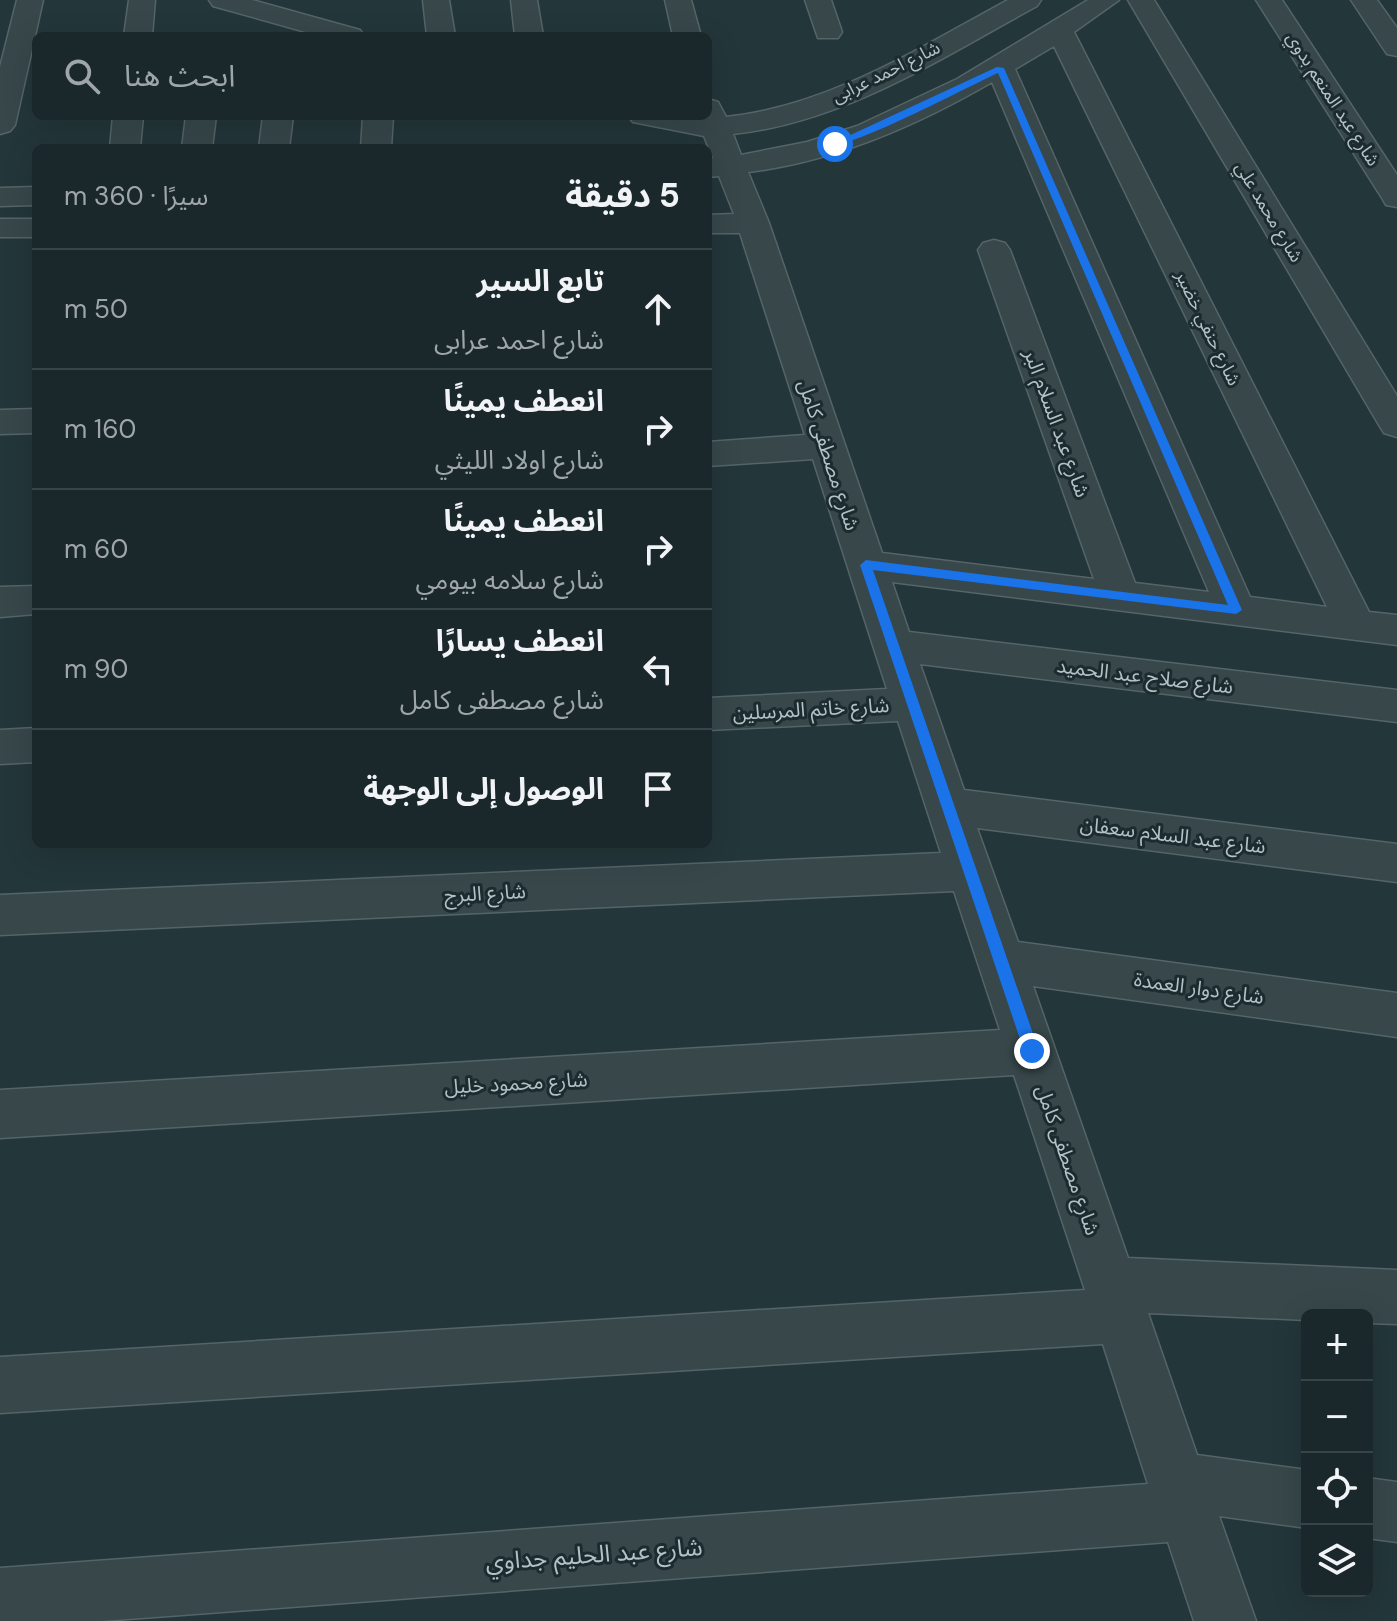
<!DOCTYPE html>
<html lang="ar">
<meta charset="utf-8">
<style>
body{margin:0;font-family:"DM Sans","Noto Sans Arabic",sans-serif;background:#233033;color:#f1f3f6;direction:rtl}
.controls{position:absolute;right:24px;bottom:24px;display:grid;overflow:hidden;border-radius:12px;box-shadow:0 8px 32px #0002}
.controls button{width:72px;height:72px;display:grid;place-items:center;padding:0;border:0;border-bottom:2px solid #384447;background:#1a282b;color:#f1f3f6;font:40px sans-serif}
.stop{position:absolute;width:24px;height:24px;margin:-18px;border:6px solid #1a73e8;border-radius:50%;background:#fff}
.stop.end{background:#1a73e8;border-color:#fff;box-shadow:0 2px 8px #0008}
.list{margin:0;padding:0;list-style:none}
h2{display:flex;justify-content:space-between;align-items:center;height:104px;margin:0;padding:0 32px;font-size:34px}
h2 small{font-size:26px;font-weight:400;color:#9fa6a9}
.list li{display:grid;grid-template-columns:52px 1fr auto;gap:24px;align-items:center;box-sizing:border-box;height:120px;padding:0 32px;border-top:2px solid #384447}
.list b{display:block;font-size:30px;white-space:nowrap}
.list p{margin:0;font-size:26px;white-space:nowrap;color:#9fa6a9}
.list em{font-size:26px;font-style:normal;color:#9fa6a9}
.icon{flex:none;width:44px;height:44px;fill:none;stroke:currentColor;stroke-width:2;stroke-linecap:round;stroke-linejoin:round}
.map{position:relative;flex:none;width:1397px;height:1621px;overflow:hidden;direction:ltr}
.search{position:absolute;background:#1a282b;box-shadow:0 8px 32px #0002;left:32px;top:32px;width:680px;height:88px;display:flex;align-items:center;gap:20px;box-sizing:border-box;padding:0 28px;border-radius:12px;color:#9fa6a9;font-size:30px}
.panel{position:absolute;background:#1a282b;box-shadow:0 8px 32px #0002;left:32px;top:144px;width:680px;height:704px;border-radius:12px;direction:rtl}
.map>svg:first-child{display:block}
</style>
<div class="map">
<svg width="1397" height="1621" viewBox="0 0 1397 1621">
<rect width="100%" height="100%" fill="#233639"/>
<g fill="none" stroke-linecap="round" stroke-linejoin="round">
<defs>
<path id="minor" d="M 17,0 L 43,0 L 15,125 L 10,131 L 0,134 L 0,67 Z
M 129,0 L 155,0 L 152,36 L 124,36 Z
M 209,0 L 252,0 L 360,30 L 364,36 L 320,36 L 213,6 Z
M 423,0 L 449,0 L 455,36 L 427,36 Z
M 511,0 L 537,0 L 543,36 L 515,36 Z
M 665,0 L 691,0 L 701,36 L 673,36 Z
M 805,0 L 831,0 L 842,32 L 838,38 L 818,38 Z
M 1008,0 L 1041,0 L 1037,6 C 941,58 845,122 733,134 L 741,155 L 807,142 L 857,126 L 957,79 L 1088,0 L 1119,0 L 1074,32 L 1369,612 L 1397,615 L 1397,645 L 892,582 L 909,632 L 1397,690 L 1397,722 L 920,664 L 964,790 L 1397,844 L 1397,882 L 977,828 L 1018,942 L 1397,993 L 1397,1037 L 1033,986 L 1128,1258 L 1397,1270 L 1397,1324 L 1367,1323 L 1367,1315 L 1307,1315 L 1307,1320 L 1148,1313 L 1197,1455 L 1307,1470 L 1307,1528 L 1219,1516 L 1256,1621 L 1194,1621 L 1168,1542 L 101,1621 L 0,1621 L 0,1568 L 1148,1484 L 1103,1344 L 0,1413 L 0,1357 L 1085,1290 L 1014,1075 L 0,1138 L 0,1090 L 1000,1030 L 954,891 L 0,935 L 0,895 L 941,853 L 898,721 L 708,730 L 708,698 L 887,689 L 813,459 L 708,466 L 708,442 L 805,435 L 740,233 L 708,233 L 708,215 L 734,214 L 719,176 L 708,177 L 708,159 L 713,158 L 704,136 L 633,122 L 628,116 L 708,116 L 708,99 L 718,102 L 726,117 C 829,106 919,48 1008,0 ZM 1054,46 L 1327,607 L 1250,597 L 1015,69 ZM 992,82 L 1209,592 L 1135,583 L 1010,250 L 1005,243 L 994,240 L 983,243 L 978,250 L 1094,579 L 882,553 L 769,223 L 748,172 C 834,162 918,125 992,82 Z
M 1128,0 L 1154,0 L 1397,396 L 1397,437 L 1384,433 L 1379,425 Z
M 1256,0 L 1282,0 L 1397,175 L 1397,207 L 1386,205 L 1382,198 Z
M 1351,0 L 1377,0 L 1397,28 L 1397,56 L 1387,54 Z
M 113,116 L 143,116 L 140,148 L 110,148 Z
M 186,116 L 216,116 L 212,148 L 182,148 Z
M 263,116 L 293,116 L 289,148 L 259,148 Z
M 363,116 L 393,116 L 391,148 L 361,148 Z
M 36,187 L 36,205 L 0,206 L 0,188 Z
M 0,219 L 36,219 L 36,237 L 0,237 Z
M 36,409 L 36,433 L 0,434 L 0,410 Z
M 36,586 L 36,614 L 0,617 L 0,587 Z
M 36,728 L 36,762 L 0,764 L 0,730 Z
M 1367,1478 L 1397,1482 L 1397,1542 L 1367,1538 Z"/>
</defs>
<use href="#minor" stroke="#556468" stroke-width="3"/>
<use href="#minor" fill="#37474a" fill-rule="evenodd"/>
</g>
<path fill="#1a73e8" d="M 997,67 L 1004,68 L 1242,610 L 1236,614 L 873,570 L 1039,1051 L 1032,1058 L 1024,1051 L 860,565 L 866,560 L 1228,605 L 998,73 C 973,84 847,151 831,144 Z"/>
<g text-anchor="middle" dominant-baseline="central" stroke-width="6" stroke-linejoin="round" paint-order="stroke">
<g font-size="18" fill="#b2c2c6" stroke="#1c2b2e">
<text transform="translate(886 72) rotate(-26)">شارع احمد عرابى</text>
<text transform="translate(1333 99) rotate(57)">شارع عبد المنعم بدوي</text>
<text transform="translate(1269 212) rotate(59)">شارع محمد علي</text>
<text transform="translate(1208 328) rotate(64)">شارع حنفي خضير</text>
</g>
<g font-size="20" fill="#b2c2c6" stroke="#1c2b2e">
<text transform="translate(1057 423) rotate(70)">شارع عبد السلام البر</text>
<text transform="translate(829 455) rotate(72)">شارع مصطفى كامل</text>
<text transform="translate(1145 676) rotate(7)">شارع صلاح عبد الحميد</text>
<text transform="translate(811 709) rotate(-3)">شارع خاتم المرسلين</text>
<text transform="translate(1173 835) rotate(7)">شارع عبد السلام سعفان</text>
<text transform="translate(485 893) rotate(-3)">شارع البرج</text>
<text transform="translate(1199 988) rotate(8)">شارع دوار العمدة</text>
<text transform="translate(516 1083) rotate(-3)">شارع محمود خليل</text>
<text transform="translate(1068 1160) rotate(71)">شارع مصطفى كامل</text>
</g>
<g font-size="24" fill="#b2c2c6" stroke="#1c2b2e">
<text transform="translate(594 1554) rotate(-4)">شارع عبد الحليم جداوي</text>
</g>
</g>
</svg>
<div class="controls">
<button>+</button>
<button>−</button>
<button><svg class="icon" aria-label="locate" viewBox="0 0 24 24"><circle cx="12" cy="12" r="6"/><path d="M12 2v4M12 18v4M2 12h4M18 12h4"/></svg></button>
<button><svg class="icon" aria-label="layers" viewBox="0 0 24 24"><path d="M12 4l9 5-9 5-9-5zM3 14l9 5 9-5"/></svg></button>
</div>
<div class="stop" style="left:835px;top:144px"></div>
<div class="stop end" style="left:1032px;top:1051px"></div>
<div class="search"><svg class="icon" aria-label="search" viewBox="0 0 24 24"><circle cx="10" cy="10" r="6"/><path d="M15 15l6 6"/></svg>ابحث هنا</div>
<section class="panel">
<h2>5 دقيقة<small>سيرًا · 360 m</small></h2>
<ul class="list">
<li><svg class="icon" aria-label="ahead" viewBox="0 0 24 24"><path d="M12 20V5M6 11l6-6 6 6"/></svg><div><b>تابع السير</b><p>شارع احمد عرابى</p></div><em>50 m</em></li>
<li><svg class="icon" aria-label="right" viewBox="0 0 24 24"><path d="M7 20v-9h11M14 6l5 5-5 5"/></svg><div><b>انعطف يمينًا</b><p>شارع اولاد الليثي</p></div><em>160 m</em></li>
<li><svg class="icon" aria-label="right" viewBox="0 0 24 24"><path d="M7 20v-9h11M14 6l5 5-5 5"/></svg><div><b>انعطف يمينًا</b><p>شارع سلامه بيومي</p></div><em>60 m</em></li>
<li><svg class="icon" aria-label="left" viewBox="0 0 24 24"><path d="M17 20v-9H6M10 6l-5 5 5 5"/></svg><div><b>انعطف يسارًا</b><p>شارع مصطفى كامل</p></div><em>90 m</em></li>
<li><svg class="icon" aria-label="arrive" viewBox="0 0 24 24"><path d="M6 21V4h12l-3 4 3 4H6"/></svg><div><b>الوصول إلى الوجهة</b></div></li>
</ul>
</section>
</div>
